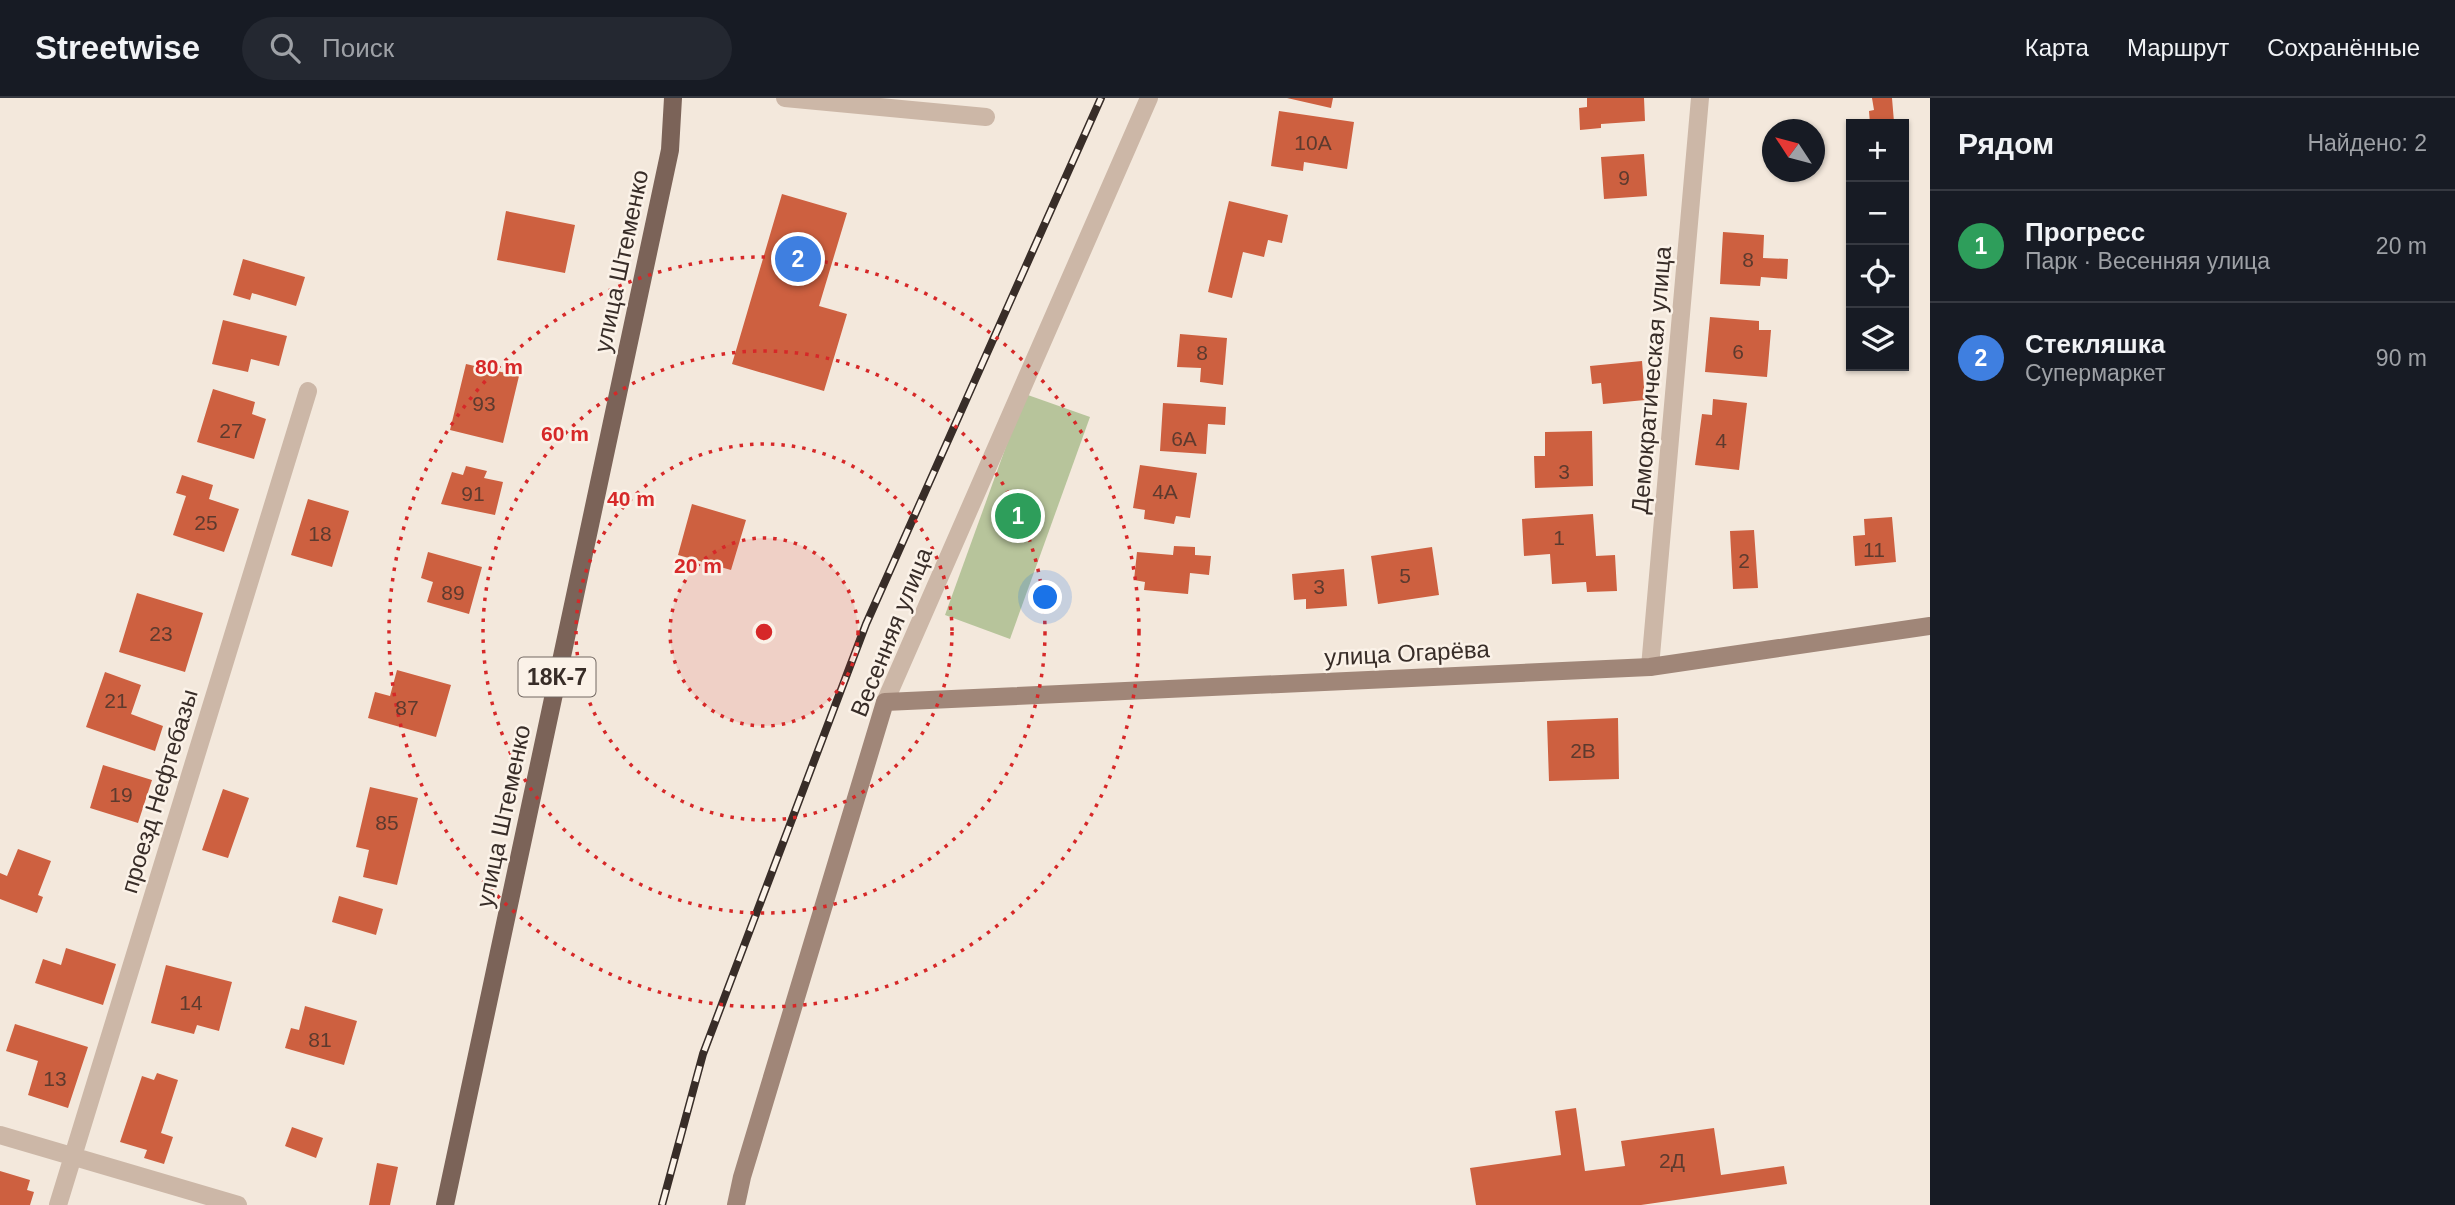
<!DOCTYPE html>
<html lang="ru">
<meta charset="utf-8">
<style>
body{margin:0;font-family:Arial,sans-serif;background:#242831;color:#f1f3f6}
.controls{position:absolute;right:21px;top:21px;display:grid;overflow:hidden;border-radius:0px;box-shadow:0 2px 5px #0004}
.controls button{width:63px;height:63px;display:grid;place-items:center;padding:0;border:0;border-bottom:2px solid #363941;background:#171b24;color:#f1f3f6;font:35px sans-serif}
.compass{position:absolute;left:1762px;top:21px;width:63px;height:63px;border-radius:50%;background:#171b24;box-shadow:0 2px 5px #0004;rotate:306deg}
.you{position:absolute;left:1046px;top:500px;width:24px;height:24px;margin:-18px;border:5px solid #fff;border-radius:50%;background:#1a73e8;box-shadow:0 0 0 10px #1a73e833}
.badge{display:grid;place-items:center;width:46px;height:46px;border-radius:50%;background:#0b8043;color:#fff;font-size:23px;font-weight:700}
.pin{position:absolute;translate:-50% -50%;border:4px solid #fff;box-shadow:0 2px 7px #0006}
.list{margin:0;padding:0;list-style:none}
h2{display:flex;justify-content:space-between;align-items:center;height:91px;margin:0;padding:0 28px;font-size:30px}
h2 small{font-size:23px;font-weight:400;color:#9ea1a6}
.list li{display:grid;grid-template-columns:46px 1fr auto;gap:21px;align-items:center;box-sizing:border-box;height:112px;padding:0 28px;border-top:2px solid #363941}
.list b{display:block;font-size:26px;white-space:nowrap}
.list p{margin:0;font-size:23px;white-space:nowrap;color:#9ea1a6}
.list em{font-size:23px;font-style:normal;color:#9ea1a6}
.icon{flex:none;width:38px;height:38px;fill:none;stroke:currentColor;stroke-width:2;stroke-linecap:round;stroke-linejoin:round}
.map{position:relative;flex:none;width:1930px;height:1107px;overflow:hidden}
header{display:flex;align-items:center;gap:42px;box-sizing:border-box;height:98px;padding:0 35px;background:#171b24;border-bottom:2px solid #363941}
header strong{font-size:33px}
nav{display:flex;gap:38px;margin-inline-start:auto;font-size:24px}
.search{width:490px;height:63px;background:#242831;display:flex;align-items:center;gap:18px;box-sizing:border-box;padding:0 24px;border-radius:38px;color:#9ea1a6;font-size:26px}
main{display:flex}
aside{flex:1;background:#171b24}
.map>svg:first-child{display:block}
</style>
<header>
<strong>Streetwise</strong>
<div class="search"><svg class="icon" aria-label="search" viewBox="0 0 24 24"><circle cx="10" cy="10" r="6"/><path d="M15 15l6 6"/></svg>Поиск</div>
<nav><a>Карта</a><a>Маршрут</a><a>Сохранённые</a></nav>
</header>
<main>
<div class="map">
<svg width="1930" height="1107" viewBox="0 0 1930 1107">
<rect width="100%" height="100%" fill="#f3e8dc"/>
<path fill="#b7c49b" d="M 1025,296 L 1090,319 L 1010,541 L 945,517 Z"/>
<path fill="#cd6040" d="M 1287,0 L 1333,0 L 1331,10 Z
M 1587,0 L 1644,0 L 1645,23 L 1601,26 L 1601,30 L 1580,32 L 1579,10 L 1587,9 Z
M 1872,0 L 1892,0 L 1894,24 L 1870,26 L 1869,13 L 1874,12 Z
M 1279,13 L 1354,24 L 1347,71 L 1304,64 L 1303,73 L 1271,68 Z
M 1644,56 L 1647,98 L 1604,101 L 1601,59 Z
M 782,96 L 847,115 L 819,208 L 847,216 L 824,293 L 732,266 Z
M 1229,103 L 1288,117 L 1282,145 L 1268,142 L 1264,159 L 1243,154 L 1232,200 L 1208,194 Z
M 506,113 L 575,127 L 565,175 L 497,162 Z
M 1723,134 L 1764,137 L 1763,160 L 1788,161 L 1787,181 L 1761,179 L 1760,188 L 1720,186 Z
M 243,161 L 305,179 L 296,208 L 252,195 L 250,202 L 233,197 Z
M 1710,219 L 1759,223 L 1759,232 L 1771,232 L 1767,279 L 1705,274 Z
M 223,222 L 287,238 L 279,268 L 251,261 L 248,274 L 212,266 Z
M 1180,236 L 1227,240 L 1223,287 L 1200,284 L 1201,270 L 1177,269 Z
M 1642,263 L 1645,302 L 1603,306 L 1601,285 L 1592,286 L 1590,268 Z
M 466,266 L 519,278 L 503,345 L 450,332 Z
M 213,291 L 255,304 L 252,316 L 266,321 L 254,361 L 197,344 Z
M 1713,301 L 1747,305 L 1739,372 L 1695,367 L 1702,316 L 1712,317 Z
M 1163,305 L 1226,309 L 1225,327 L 1208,326 L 1206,356 L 1160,353 Z
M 1592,333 L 1593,388 L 1535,390 L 1534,358 L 1545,358 L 1545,334 Z
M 1140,367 L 1197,375 L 1190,420 L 1176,418 L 1174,426 L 1144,421 L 1145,412 L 1133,410 Z
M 466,368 L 487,373 L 484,380 L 503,384 L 495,417 L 441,406 L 452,374 L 463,377 Z
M 182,377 L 213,387 L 209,401 L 239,411 L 224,454 L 173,437 L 186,398 L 176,395 Z
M 308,401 L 349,413 L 332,469 L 291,457 Z
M 692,406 L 746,422 L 731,472 L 678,457 Z
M 1593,416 L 1596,458 L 1615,457 L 1617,493 L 1587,494 L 1586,484 L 1552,486 L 1550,456 L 1524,458 L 1522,421 Z
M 1892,419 L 1896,464 L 1855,468 L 1853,438 L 1865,437 L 1864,421 Z
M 1754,432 L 1758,490 L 1733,491 L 1730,433 Z
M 1174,448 L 1195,449 L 1195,457 L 1211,458 L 1209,477 L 1190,475 L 1188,496 L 1144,492 L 1145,484 L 1134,482 L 1137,454 L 1173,457 Z
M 1432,449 L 1439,497 L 1378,506 L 1371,458 Z
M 428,454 L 482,469 L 469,516 L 427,504 L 433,484 L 421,480 Z
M 1344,471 L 1347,508 L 1306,511 L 1306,501 L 1294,502 L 1292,476 Z
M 137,495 L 203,515 L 185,574 L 119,554 Z
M 397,572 L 451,587 L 436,639 L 368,620 L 375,594 L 390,598 Z
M 105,574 L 141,587 L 131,616 L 163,628 L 155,653 L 86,629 Z
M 1618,620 L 1619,681 L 1549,683 L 1547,623 Z
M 103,667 L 152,682 L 138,725 L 90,710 Z
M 370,689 L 418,700 L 397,787 L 363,779 L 369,752 L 356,749 Z
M 223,691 L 249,700 L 228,760 L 202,752 Z
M 18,751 L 51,763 L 38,797 L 43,799 L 37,815 L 0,801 L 0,775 L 7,778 Z
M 339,798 L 383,811 L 376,837 L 332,824 Z
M 66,850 L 116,866 L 103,907 L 35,885 L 43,861 L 61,867 Z
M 166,867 L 232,884 L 219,933 L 197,927 L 194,936 L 151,925 Z
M 305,908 L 357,923 L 344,967 L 285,950 L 291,930 L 299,932 Z
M 15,926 L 88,949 L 68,1010 L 28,997 L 38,963 L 6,953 Z
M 157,975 L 178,982 L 161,1035 L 173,1039 L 164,1066 L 144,1060 L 147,1052 L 120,1044 L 142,978 L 154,982 Z
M 1576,1010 L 1585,1073 L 1625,1068 L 1621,1043 L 1714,1030 L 1721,1077 L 1784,1068 L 1787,1086 L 1641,1107 L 1476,1107 L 1470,1070 L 1561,1057 L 1555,1013 Z
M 292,1029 L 323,1040 L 316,1060 L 285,1048 Z
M 377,1065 L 398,1069 L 390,1107 L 369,1107 Z
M 0,1073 L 30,1082 L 27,1092 L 34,1094 L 30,1107 L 0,1107 Z"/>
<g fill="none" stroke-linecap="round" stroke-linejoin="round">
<path stroke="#ccb7a7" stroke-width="18" d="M 785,0 L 986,19
M 1650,569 L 1700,0
M 885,604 L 1149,0
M 0,1037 L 238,1107
M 58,1107 L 308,293"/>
<path stroke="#a08678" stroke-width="18" d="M 736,1107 L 742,1079 L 885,604 L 1650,569 L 1930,528"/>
<path stroke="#7b6358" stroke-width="18" d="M 445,1107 L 670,52 L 673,0"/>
<defs>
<path id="rail" d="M 662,1107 L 703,956 L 866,526 L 1101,0"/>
</defs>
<use href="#rail" stroke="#382d28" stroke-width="8"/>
<use href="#rail" stroke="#fbf2e8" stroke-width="5" stroke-dasharray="16" stroke-linecap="butt"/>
</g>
<circle cx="764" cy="534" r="94" fill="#d62828" fill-opacity=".12"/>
<g fill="none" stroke="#d62828" stroke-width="3.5" stroke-dasharray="3.5 7">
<circle cx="764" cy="534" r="94"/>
<circle cx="764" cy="534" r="188"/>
<circle cx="764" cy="534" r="281"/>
<circle cx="764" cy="534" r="375"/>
</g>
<g text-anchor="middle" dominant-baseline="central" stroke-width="5" stroke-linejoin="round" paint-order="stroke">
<g font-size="21" fill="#5d3a2e">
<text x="1313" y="44">10А</text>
<text x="1624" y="79">9</text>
<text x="1748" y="161">8</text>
<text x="1738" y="253">6</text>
<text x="1202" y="254">8</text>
<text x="484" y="305">93</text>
<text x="231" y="332">27</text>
<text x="1184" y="340">6А</text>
<text x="1721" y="342">4</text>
<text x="1564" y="373">3</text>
<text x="1165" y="393">4А</text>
<text x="473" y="395">91</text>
<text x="206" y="424">25</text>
<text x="320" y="435">18</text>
<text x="1559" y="439">1</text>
<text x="1874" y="451">11</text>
<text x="1744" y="462">2</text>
<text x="1405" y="477">5</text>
<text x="1319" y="488">3</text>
<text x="453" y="494">89</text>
<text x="161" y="535">23</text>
<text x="116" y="602">21</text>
<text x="407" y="609">87</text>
<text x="1583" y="652">2В</text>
<text x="121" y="696">19</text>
<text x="387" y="724">85</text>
<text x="191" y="904">14</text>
<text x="320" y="941">81</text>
<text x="55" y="980">13</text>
<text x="1672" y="1062">2Д</text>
</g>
<rect fill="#fbf2e8" stroke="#726862" stroke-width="2" x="518.5" y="559.5" width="77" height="39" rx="5"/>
<g font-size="23" font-weight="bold" fill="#382d28">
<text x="557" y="579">18К-7</text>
</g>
<g font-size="24" fill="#382d28" stroke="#fbf2e8">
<text transform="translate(621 163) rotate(-78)">улица Штеменко</text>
<text transform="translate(1651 282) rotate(-85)">Демократическая улица</text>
<text transform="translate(891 534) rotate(-68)">Весенняя улица</text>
<text transform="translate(1407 555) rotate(-3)">улица Огарёва</text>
<text transform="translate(159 693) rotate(-73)">проезд Нефтебазы</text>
<text transform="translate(503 718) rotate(-78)">улица Штеменко</text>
</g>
</g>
<circle cx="764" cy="534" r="10" fill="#d62828" stroke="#fbf2e8" stroke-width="3.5"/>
<g font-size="21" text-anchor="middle" font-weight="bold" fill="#d62828" stroke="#fbf2e8" stroke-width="5" stroke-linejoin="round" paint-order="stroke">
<text x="499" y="276">80 m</text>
<text x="565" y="343">60 m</text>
<text x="631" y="408">40 m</text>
<text x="698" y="475">20 m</text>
</g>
</svg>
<div class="controls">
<button>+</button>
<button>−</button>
<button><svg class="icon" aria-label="locate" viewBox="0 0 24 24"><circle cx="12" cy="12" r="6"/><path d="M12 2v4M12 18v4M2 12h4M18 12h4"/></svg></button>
<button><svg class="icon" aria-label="layers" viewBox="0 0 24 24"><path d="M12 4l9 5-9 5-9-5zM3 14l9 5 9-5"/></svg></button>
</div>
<svg class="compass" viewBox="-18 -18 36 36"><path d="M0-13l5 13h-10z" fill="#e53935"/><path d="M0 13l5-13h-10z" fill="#9ea1a6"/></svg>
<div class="you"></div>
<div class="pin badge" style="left:1018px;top:418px;background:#2e9e5b">1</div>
<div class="pin badge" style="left:798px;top:161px;background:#3f7fe0">2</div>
</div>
<aside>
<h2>Рядом<small>Найдено: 2</small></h2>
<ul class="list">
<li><span class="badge" style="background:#2e9e5b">1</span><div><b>Прогресс</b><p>Парк · Весенняя улица</p></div><em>20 m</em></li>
<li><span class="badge" style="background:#3f7fe0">2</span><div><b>Стекляшка</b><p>Супермаркет</p></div><em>90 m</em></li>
</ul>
</aside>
</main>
